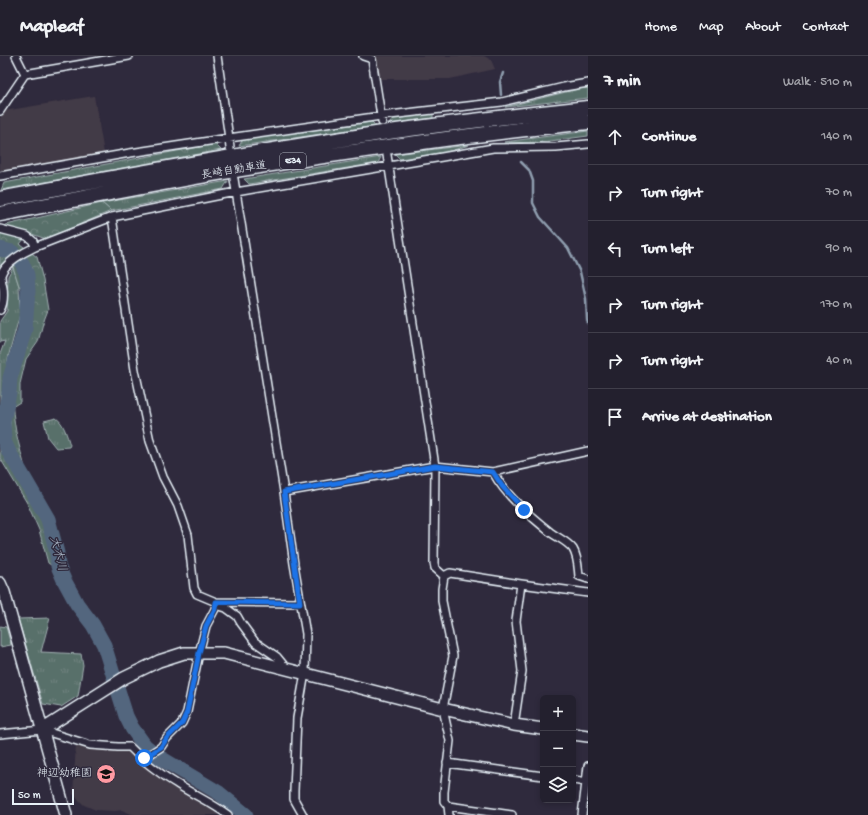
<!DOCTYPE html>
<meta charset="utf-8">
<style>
body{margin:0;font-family:"Gochi Hand","Klee One",sans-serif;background:#2f2d3a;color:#f1f3f6}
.controls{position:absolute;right:12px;bottom:12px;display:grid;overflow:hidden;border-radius:6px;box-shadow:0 2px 6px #0003}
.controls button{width:36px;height:36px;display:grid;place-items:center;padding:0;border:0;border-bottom:1px solid #403e4a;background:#23202e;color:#f1f3f6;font:20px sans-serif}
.scale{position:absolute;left:12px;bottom:10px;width:62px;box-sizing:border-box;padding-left:4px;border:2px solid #e8f1f8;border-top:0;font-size:11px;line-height:14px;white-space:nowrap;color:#e8f1f8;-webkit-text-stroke:3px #2f2a3d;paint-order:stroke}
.stop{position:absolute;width:12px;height:12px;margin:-9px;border:3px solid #1a73e8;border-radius:50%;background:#fff}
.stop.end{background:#1a73e8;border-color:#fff;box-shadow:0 1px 4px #0008}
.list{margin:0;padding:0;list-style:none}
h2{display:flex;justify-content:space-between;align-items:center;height:52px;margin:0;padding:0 16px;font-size:17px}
h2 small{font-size:13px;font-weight:400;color:#a3a3aa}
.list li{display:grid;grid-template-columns:26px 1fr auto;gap:12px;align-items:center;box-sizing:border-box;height:56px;padding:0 16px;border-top:1px solid #403e4a}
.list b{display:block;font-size:15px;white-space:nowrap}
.list em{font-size:13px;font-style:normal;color:#a3a3aa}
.icon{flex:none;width:22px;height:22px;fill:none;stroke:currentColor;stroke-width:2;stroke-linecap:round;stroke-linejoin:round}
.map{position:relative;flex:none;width:588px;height:759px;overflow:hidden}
header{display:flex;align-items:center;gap:24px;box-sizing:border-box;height:56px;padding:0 20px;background:#23202e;border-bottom:1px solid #403e4a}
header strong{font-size:19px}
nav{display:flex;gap:22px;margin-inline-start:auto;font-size:14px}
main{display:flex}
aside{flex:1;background:#23202e}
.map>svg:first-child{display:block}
</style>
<header>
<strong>Mapleaf</strong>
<nav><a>Home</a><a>Map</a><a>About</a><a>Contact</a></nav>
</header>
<main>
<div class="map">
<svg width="588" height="759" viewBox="0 0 588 759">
<defs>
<pattern id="grass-tufts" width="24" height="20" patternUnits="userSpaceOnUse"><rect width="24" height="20" fill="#596f6a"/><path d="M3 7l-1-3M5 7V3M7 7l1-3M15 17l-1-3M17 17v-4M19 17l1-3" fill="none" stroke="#718480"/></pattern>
<pattern id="forest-crowns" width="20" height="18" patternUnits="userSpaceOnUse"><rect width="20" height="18" fill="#596f6a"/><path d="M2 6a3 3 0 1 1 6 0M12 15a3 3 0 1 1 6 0" fill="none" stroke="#718480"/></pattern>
</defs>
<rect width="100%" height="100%" fill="#2f2a3d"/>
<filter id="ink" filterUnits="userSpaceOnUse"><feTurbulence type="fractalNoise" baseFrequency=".025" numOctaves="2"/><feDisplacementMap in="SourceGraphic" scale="8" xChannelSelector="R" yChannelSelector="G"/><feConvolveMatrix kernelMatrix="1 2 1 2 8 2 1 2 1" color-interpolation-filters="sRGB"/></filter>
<g filter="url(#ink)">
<path fill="#433a47" d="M 373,0 L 484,0 L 491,4 L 495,13 L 450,23 L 380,23 L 376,1 Z
M 94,40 L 104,97 L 0,117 L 0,62 L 4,55 Z
M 76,688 L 130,695 L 144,710 L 169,726 L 220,757 L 217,759 L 134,759 L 122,754 L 115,755 L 96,754 L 84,749 L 73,738 Z"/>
<path fill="url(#grass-tufts)" stroke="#a0b0b1" d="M 588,32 L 588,42 L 505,51 L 578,33 Z
M 433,58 L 433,62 L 389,68 L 394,62 Z
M 372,66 L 376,70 L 239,90 L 243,83 Z
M 588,75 L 588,80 L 535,87 L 504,86 Z
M 215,88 L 221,94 L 1,134 L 4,127 Z
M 469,89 L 444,97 L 400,103 L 395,98 Z
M 381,101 L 378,107 L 249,128 L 244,123 Z
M 228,125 L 223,133 L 111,155 L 102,147 Z
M 13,211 L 19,230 L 20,258 L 9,298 L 0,349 L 0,298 L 5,285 L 0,286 L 0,265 L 7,255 L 8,220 Z
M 12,339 C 12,351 14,364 16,376 C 19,390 23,403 26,416 L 16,401 L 9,381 Z
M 56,362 C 64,367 67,380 70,389 L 69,391 L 56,392 L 48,382 L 44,365 Z
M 0,379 L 0,383 L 5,397 L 45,466 L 54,496 L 55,512 L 48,507 L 39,474 L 27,447 L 0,402 Z
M 50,562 L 41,596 L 81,598 L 83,609 L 78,640 L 61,651 L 43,648 L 18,563 Z"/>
<path fill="url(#forest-crowns)" stroke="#a0b0b1" d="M 102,147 L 111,155 L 46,183 L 29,177 L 20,188 L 37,201 L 43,224 L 48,254 L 43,267 L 38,286 L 26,303 L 20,328 L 20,346 L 12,351 L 13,319 L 29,274 L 31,236 L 19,230 L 13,211 L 0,210 L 0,178 L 6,169 Z"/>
<path fill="#596f6a" stroke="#a0b0b1" d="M 0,570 L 6,571 L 11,589 L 0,591 Z"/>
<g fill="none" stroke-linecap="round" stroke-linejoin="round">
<path stroke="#8f9eaf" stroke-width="2.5" d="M 501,39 L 500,26 L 503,17
M 521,106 L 529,114 L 533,125 L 533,147 L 540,161 L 568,192 L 580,216 L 586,243 L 587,264 L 588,267"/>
<path stroke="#53667e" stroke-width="15" d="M 0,193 L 12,196 L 22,207 L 27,219 L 28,235 L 25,273 L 10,322 L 9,337 L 3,365 L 4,385 L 9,396 L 48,463 L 57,497 L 58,510 L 64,524 L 77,548 L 93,569 L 104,589 L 126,660 L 132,672 L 145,690 L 159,701 L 219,737 L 246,759"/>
<defs>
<path id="street" d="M 16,0 L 25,18
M 217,0 L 229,82 L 230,92
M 363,0 L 372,3 L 382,66
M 0,55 L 25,18 L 129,0
M 387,99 L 435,410 L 434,507 L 435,512 L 444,520
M 0,120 L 130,97 L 229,82 L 381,60 L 502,46 L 564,31 L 588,27
M 234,123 L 284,436 L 294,508 L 306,578 L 305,617 L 297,662 L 294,735 L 294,743 L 303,759
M 112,161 L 135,314 L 150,385 L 163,421 L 178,450 L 188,479 L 194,532 L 197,538 L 216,546 L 300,547
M 0,173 L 27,180 L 33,185 L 35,191
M 0,254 C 4,247 4,240 3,232 C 2,228 1,223 1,219 C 4,207 24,196 35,191 L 112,161 L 236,136 L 442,101 L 493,92 L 556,91 L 588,88
M 493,416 C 506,440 529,459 550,476 C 558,482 567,485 573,493 C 578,501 578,511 579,520 L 588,523
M 284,436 L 435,410 L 493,416 L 588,395
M 444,520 L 442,533 L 442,545 L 453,600 L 443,653 L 450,685 L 444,736 L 444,745 L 448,750 L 449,759
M 444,520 L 450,517 L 521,528 L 588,537
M 216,549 L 226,552 L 237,560 L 241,567 L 255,586 L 277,601 L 286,612
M 514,669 L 522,615 L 516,565 L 521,528
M 0,678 L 42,674 L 90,689 L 118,691 L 130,691 L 142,703 L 144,702 L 161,691 L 167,682 L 182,667 L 187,656 L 199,597 L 206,570 L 215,553 L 216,546
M 142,703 C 153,712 165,721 177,728 C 194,739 212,747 228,759
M 447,707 L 543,720
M 573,724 L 588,726
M 448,750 L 512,759
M 582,759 L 588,710"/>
<path id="secondary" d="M 0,527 L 4,536 L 66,759
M 42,674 L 124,622 L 159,605 L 184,597 L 224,597 L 443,653 L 514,669 L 543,673
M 573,678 L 588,680"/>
<path id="highway" d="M 0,143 C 121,120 242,98 363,80 C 438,68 513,60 588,52
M 0,158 C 74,144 148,129 223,116 C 344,96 466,79 588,66"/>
</defs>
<use href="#street" stroke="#e8f1f8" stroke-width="10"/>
<use href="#secondary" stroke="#e8f1f8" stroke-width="14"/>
<use href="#highway" stroke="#e8f1f8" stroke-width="17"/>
<use href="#street" stroke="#2f2a3d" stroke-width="7"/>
<use href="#secondary" stroke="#2f2a3d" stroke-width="11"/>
<use href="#highway" stroke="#2f2a3d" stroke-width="14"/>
</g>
</g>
<g fill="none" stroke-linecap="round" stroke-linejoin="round" filter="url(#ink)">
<path stroke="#1a73e8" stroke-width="5" d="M 144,702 L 161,691 L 167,682 L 182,667 L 187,656 L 199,597 L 206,570 L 215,553 L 216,546 L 300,547 L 284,436 L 435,410 L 493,416 L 502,430 L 524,454"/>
</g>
<defs>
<symbol id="school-disc" viewBox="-11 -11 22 22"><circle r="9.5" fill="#ff9aa2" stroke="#2f2a3d"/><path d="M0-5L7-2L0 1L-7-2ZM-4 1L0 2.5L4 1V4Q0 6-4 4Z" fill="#111"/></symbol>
</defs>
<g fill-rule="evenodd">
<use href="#school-disc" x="95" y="707" width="22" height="22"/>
</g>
<g text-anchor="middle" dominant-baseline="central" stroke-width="3" stroke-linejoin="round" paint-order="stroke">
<rect fill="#2f2a3d" stroke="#b0b5c0" stroke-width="1" x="280" y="97" width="26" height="16" rx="3"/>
<g font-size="10" font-weight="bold" fill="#e8f1f8">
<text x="293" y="105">E34</text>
</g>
<g font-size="11" fill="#e8f1f8" stroke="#2f2a3d">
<text transform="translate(234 115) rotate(-9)">長崎自動車道</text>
</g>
<g font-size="11" fill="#e8f1f8" stroke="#2f2a3d" text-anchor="end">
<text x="92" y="718">神辺幼稚園</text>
</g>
<g font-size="12" font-style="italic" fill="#acb9c7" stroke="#2f2a3d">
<text transform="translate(57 498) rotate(75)">大木川</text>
</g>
</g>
</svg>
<div class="controls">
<button>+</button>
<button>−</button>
<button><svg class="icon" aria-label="layers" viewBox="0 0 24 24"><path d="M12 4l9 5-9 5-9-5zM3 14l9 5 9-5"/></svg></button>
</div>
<div class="scale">50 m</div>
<div class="stop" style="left:144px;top:702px"></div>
<div class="stop end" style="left:524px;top:454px"></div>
</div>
<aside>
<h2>7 min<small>Walk · 510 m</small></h2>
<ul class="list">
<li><svg class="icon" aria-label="ahead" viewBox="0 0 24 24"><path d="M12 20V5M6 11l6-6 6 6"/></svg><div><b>Continue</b></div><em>140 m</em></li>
<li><svg class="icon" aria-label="right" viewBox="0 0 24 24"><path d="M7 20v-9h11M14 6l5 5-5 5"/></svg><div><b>Turn right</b></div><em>70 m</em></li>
<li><svg class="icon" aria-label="left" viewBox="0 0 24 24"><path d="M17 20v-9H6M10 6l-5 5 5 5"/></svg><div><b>Turn left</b></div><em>90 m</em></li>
<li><svg class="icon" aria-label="right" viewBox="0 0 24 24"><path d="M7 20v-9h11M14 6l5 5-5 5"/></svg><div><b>Turn right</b></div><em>170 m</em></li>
<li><svg class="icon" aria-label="right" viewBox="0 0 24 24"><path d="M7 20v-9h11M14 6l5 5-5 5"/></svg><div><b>Turn right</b></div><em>40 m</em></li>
<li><svg class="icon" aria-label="arrive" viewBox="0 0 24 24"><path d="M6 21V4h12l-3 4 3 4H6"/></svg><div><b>Arrive at destination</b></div></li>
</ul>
</aside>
</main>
